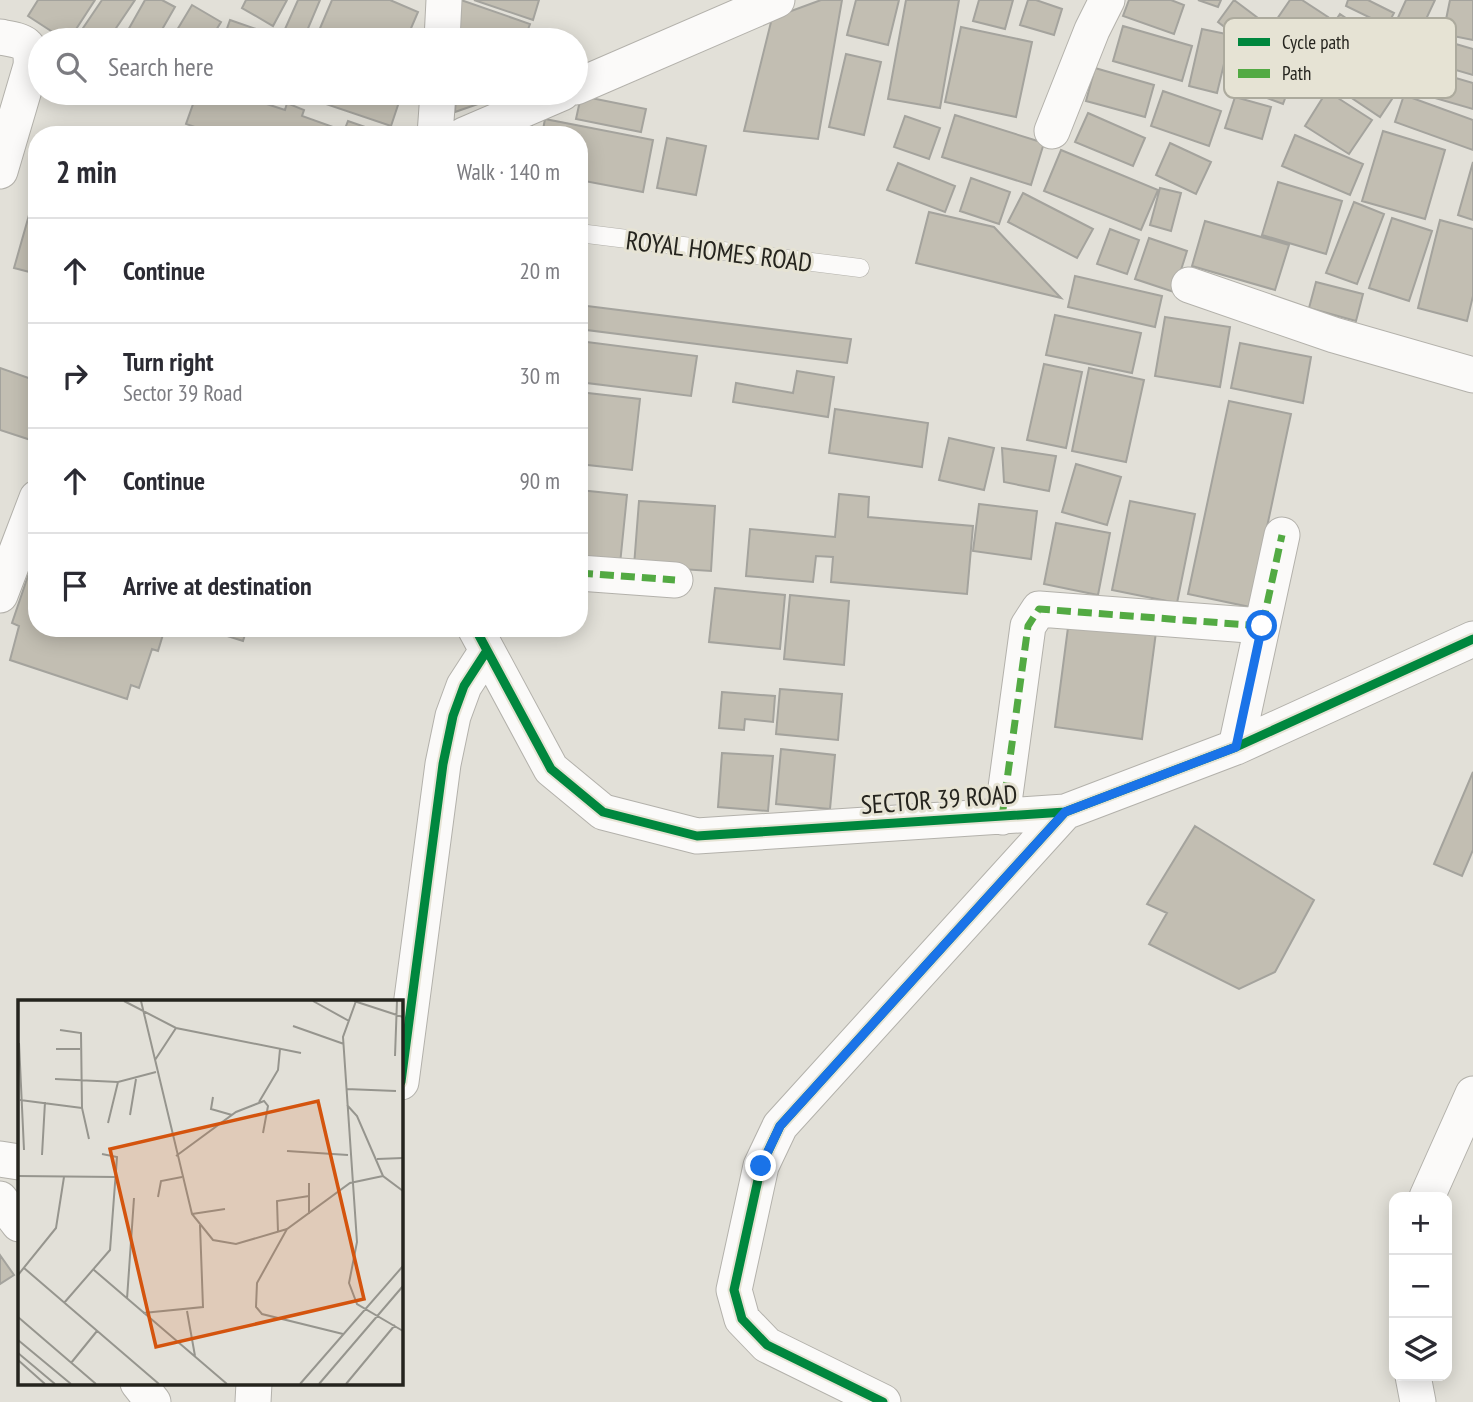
<!DOCTYPE html>
<meta charset="utf-8">
<style>
body{margin:0;font-family:"PT Sans Narrow",sans-serif;background:#f7f7f7;color:#2b2b33}
.controls{position:absolute;right:21px;bottom:21px;display:grid;overflow:hidden;border-radius:14px;box-shadow:0 4px 18px #0003}
.controls button{width:63px;height:63px;display:grid;place-items:center;padding:0;border:0;border-bottom:2px solid #e1e1e2;background:#fff;color:#2b2b33;font:35px sans-serif}
.stop{position:absolute;width:21px;height:21px;margin:-16px;border:5px solid #1a73e8;border-radius:50%;background:#fff}
.stop.end{background:#1a73e8;border-color:#fff;box-shadow:0 2px 7px #0008}
.list{margin:0;padding:0;list-style:none}
h2{display:flex;justify-content:space-between;align-items:center;height:91px;margin:0;padding:0 28px;font-size:30px}
h2 small{font-size:23px;font-weight:400;color:#7c7c81}
.list li{display:grid;grid-template-columns:46px 1fr auto;gap:21px;align-items:center;box-sizing:border-box;height:105px;padding:0 28px;border-top:2px solid #e1e1e2}
.list b{display:block;font-size:26px;white-space:nowrap}
.list p{margin:0;font-size:23px;white-space:nowrap;color:#7c7c81}
.list em{font-size:23px;font-style:normal;color:#7c7c81}
.icon{flex:none;width:38px;height:38px;fill:none;stroke:currentColor;stroke-width:2;stroke-linecap:round;stroke-linejoin:round}
.map{position:relative;flex:none;width:1473px;height:1402px;overflow:hidden}
.search{position:absolute;background:#fff;box-shadow:0 4px 18px #0003;left:28px;top:28px;width:560px;height:77px;display:flex;align-items:center;gap:18px;box-sizing:border-box;padding:0 24px;border-radius:38px;color:#7c7c81;font-size:26px}
.panel{position:absolute;background:#fff;box-shadow:0 4px 18px #0003;left:28px;top:126px;width:560px;height:511px;border-radius:28px}
.map>svg:first-child{display:block}
</style>
<div class="map">
<svg width="1473" height="1402" viewBox="0 0 1473 1402">
<rect width="100%" height="100%" fill="#e2e0d8"/>
<path fill="#c2beb2" stroke="#a4a39d" stroke-width="2" d="M 38,0 L 95,0 L 69,40 L 65,40 L 28,16 Z
M 102,0 L 135,0 L 108,40 L 88,40 L 79,34 Z
M 145,0 L 162,0 L 175,7 L 156,40 L 125,40 L 123,39 Z
M 246,0 L 287,0 L 273,26 L 242,8 Z
M 298,0 L 320,0 L 304,38 L 285,29 Z
M 332,0 L 390,0 L 418,12 L 406,40 L 335,40 L 318,33 Z
M 461,0 L 530,24 L 524,40 L 459,40 Z
M 474,0 L 539,0 L 533,20 Z
M 821,0 L 842,0 L 818,139 L 744,131 L 772,18 Z
M 856,0 L 899,0 L 888,45 L 847,35 Z
M 906,0 L 959,0 L 940,108 L 888,99 Z
M 979,0 L 1013,0 L 1005,29 L 973,21 Z
M 1028,0 L 1036,0 L 1062,9 L 1054,35 L 1020,25 Z
M 1129,0 L 1171,0 L 1184,5 L 1174,34 L 1123,16 Z
M 1198,0 L 1221,0 L 1218,7 Z
M 1234,0 L 1278,33 L 1261,55 L 1218,22 Z
M 1290,0 L 1302,0 L 1328,17 L 1311,41 L 1277,19 Z
M 1348,0 L 1368,0 L 1394,13 L 1387,26 L 1346,6 Z
M 1406,0 L 1435,0 L 1420,32 L 1396,22 Z
M 1450,0 L 1473,0 L 1473,40 L 1443,34 Z
M 192,5 L 221,22 L 210,40 L 171,40 Z
M 1340,14 L 1380,41 L 1364,65 L 1324,38 Z
M 230,20 L 262,31 L 260,40 L 223,40 Z
M 1123,26 L 1192,46 L 1182,81 L 1113,61 Z
M 961,27 L 1032,42 L 1016,117 L 945,102 Z
M 1202,29 L 1231,35 L 1217,93 L 1189,86 Z
M 271,33 L 292,40 L 269,40 Z
M 1432,37 L 1473,49 L 1473,75 L 1425,61 Z
M 1335,52 L 1396,93 L 1380,117 L 1319,76 Z
M 846,54 L 881,62 L 864,135 L 829,127 Z
M 1244,55 L 1294,74 L 1283,104 L 1233,85 Z
M 1418,67 L 1473,83 L 1473,109 L 1411,91 Z
M 1095,68 L 1154,85 L 1145,117 L 1086,101 Z
M 1163,91 L 1221,111 L 1209,146 L 1151,126 Z
M 1327,91 L 1372,120 L 1349,154 L 1305,126 Z
M 197,93 L 233,93 L 285,110 L 287,103 L 304,110 L 302,116 L 344,131 L 348,121 L 388,135 L 218,135 L 186,124 Z
M 275,93 L 298,93 L 296,100 Z
M 314,93 L 402,93 L 391,126 L 311,99 Z
M 456,93 L 505,93 L 504,95 L 455,112 Z
M 1404,95 L 1473,120 L 1473,150 L 1395,122 Z
M 581,96 L 646,109 L 641,132 L 576,119 Z
M 1235,97 L 1271,107 L 1262,139 L 1225,128 Z
M 1088,113 L 1145,138 L 1133,166 L 1075,142 Z
M 534,114 L 530,135 L 482,135 Z
M 955,115 L 1044,143 L 1031,185 L 942,157 Z
M 905,116 L 940,128 L 929,159 L 894,147 Z
M 545,119 L 653,140 L 643,192 L 579,180 L 579,135 L 542,135 Z
M 1383,131 L 1445,150 L 1425,219 L 1362,201 Z
M 1295,135 L 1363,164 L 1350,195 L 1282,166 Z
M 667,138 L 706,146 L 696,195 L 657,188 Z
M 1170,143 L 1211,162 L 1196,194 L 1156,175 Z
M 1061,150 L 1158,190 L 1141,230 L 1044,191 Z
M 1473,162 L 1473,220 L 1458,215 Z
M 898,163 L 955,186 L 945,212 L 887,190 Z
M 971,178 L 1010,192 L 999,224 L 960,211 Z
M 1278,182 L 1342,201 L 1326,254 L 1262,235 Z
M 1160,188 L 1181,193 L 1171,231 L 1150,225 Z
M 1023,193 L 1093,229 L 1077,258 L 1008,222 Z
M 33,201 L 37,202 L 37,274 L 14,268 Z
M 1354,202 L 1384,214 L 1357,284 L 1326,273 Z
M 929,212 L 994,227 L 1061,298 L 916,263 Z
M 1392,218 L 1432,231 L 1409,301 L 1369,288 Z
M 1440,220 L 1473,229 L 1473,296 L 1467,321 L 1418,308 Z
M 1205,221 L 1289,245 L 1275,290 L 1192,266 Z
M 1110,229 L 1139,240 L 1127,274 L 1097,264 Z
M 1149,238 L 1187,251 L 1174,292 L 1135,279 Z
M 1075,276 L 1162,296 L 1155,327 L 1068,307 Z
M 1316,282 L 1363,294 L 1356,321 L 1309,308 Z
M 579,305 L 851,339 L 847,363 L 579,329 Z
M 1055,315 L 1141,333 L 1132,373 L 1046,355 Z
M 1165,317 L 1230,327 L 1220,387 L 1155,376 Z
M 579,341 L 697,356 L 691,396 L 579,382 Z
M 1240,343 L 1311,357 L 1303,403 L 1231,388 Z
M 1044,364 L 1082,372 L 1066,448 L 1027,440 Z
M 0,368 L 37,381 L 37,442 L 0,430 Z
M 1089,368 L 1144,380 L 1126,462 L 1072,451 Z
M 797,371 L 834,377 L 828,417 L 733,402 L 736,383 L 793,393 Z
M 579,392 L 640,399 L 632,470 L 579,464 Z
M 1229,401 L 1291,414 L 1250,607 L 1188,594 Z
M 835,409 L 928,423 L 922,467 L 829,453 Z
M 949,438 L 994,448 L 984,490 L 939,480 Z
M 1002,448 L 1056,456 L 1049,491 L 1004,482 Z
M 1076,464 L 1121,477 L 1107,525 L 1062,512 Z
M 579,490 L 627,495 L 620,564 L 579,560 Z
M 839,494 L 869,497 L 868,517 L 973,526 L 967,594 L 831,582 L 833,557 L 816,556 L 813,582 L 746,576 L 750,529 L 835,537 Z
M 639,501 L 715,506 L 711,571 L 634,566 Z
M 1130,501 L 1195,514 L 1177,603 L 1112,590 Z
M 979,504 L 1037,511 L 1031,559 L 973,551 Z
M 1056,523 L 1110,533 L 1098,595 L 1044,584 Z
M 29,573 L 37,574 L 37,628 L 165,628 L 158,651 L 152,649 L 139,688 L 131,685 L 127,699 L 10,660 L 19,626 L 12,623 Z
M 715,588 L 785,595 L 780,649 L 709,642 Z
M 790,595 L 849,601 L 844,665 L 784,659 Z
M 1069,620 L 1156,632 L 1142,739 L 1055,727 Z
M 202,628 L 247,628 L 243,641 Z
M 780,689 L 842,694 L 838,740 L 776,734 Z
M 722,692 L 775,696 L 773,722 L 745,719 L 744,730 L 719,728 Z
M 781,749 L 835,755 L 830,809 L 776,804 Z
M 722,753 L 773,756 L 768,811 L 718,807 Z
M 1473,772 L 1473,850 L 1462,876 L 1434,864 Z
M 1195,826 L 1314,900 L 1275,972 L 1239,989 L 1149,944 L 1167,913 L 1147,904 Z
M 0,1255 L 14,1275 L 0,1284 Z"/>
<g fill="none" stroke-linecap="round" stroke-linejoin="round">
<defs>
<path id="lane" d="M 579,233 L 860,268"/>
<path id="street" d="M 0,37 C 21,41 33,41 31,66 L 0,171
M 442,40 L 444,0
M 576,87 L 777,0
M 1052,131 L 1092,30 L 1107,0
M 435,135 L 438,93
M 464,135 L 562,93
M 1189,285 L 1334,335 L 1473,375
M 579,573 L 675,580
M 0,595 L 37,498
M 475,628 L 551,769 L 603,812 L 697,836 L 1065,812 L 1236,747 L 1473,639
M 1236,747 L 1282,535
M 1002,817 L 1028,626 L 1039,609 L 1262,626
M 401,1082 L 443,764 L 453,716 L 464,686 L 486,652
M 0,1159 L 19,1162
M 1427,1197 L 1473,1094
M 0,1199 L 19,1224
M 1413,1376 L 1418,1402
M 138,1383 L 153,1402
M 253,1402 L 254,1383
M 883,1402 L 767,1345 L 742,1319 L 734,1290 L 761,1166 L 780,1126 L 1065,812"/>
</defs>
<use href="#lane" stroke="#b3b1ab" stroke-width="19"/>
<use href="#street" stroke="#b3b1ab" stroke-width="37"/>
<use href="#lane" stroke="#fbfaf9" stroke-width="18"/>
<use href="#street" stroke="#fbfaf9" stroke-width="35"/>
<path stroke="#53aa43" stroke-width="7" stroke-dasharray="14 7" stroke-linecap="butt" d="M 579,573 L 675,580
M 1236,747 L 1282,535
M 1002,817 L 1028,626 L 1039,609 L 1262,626"/>
<defs>
<path id="cycleway" d="M 475,628 L 551,769 L 603,812 L 697,836 L 1065,812 L 1236,747 L 1473,639
M 401,1082 L 443,764 L 453,716 L 464,686 L 486,652
M 883,1402 L 767,1345 L 742,1319 L 734,1290 L 761,1166 L 780,1126 L 1065,812"/>
</defs>
<use href="#cycleway" stroke="#e6e3d4" stroke-width="13"/>
<use href="#cycleway" stroke="#00873e" stroke-width="9"/>
</g>
<g fill="none" stroke-linecap="round" stroke-linejoin="round">
<path stroke="#1a73e8" stroke-width="9" d="M 761,1166 L 780,1126 L 1065,812 L 1236,747 L 1262,626"/>
</g>
<g text-anchor="middle" dominant-baseline="central" stroke-width="6" stroke-linejoin="round" paint-order="stroke">
<g font-size="26" fill="#25241e" stroke="#e6e3d4">
<text transform="translate(719 251) rotate(7)">ROYAL HOMES ROAD</text>
<text transform="translate(939 799) rotate(-4)">SECTOR 39 ROAD</text>
</g>
</g>
<g transform="translate(18 1000)">
<rect width="385" height="385" fill="#e2e0d8"/>
<path fill="none" stroke="#96958e" stroke-width="2" d="M 106,1 L 158,28 L 283,53M 123,1 L 174,214 L 195,240 L 218,244 L 269,229 L 332,183 L 365,176M 295,1 L 331,21M 336,1 L 385,17M 338,1 L 325,37 L 339,242 L 331,283 L 339,304 L 385,331M 275,26 L 326,44M 42,30 L 63,33 L 64,108 L 71,139M 1,43 L 6,150M 38,49 L 62,49M 377,56 L 379,1M 137,60 L 158,28M 37,79 L 100,82 L 138,72M 328,89 L 378,91M 195,97 L 193,109 L 214,115M 2,100 L 64,108M 241,102 L 260,70 L 262,49M 329,105 L 339,116 L 365,176 L 385,191M 112,115 L 118,79M 90,123 L 100,82M 269,151 L 330,155M 24,155 L 27,102M 158,156 L 218,112 L 246,101 L 250,106 L 245,133M 359,159 L 385,158M 0,176 L 98,177M 291,183 L 291,214M 140,197 L 143,181 L 164,177M 174,214 L 207,209M 269,229 L 239,283 L 238,307 L 244,314 L 325,334M 260,232 L 259,201 L 291,196M 6,268 L 141,384M 76,270 L 209,384M 0,275 L 38,228 L 46,177M 109,299 L 116,198M 46,303 L 92,250 L 99,157 L 84,154M 169,311 L 177,356M 125,313 L 185,307 L 182,225M 0,317 L 78,384M 0,340 L 53,384M 0,353 L 37,384M 0,360 L 27,384M 53,363 L 79,331M 282,384 L 385,266M 301,384 L 385,286M 328,384 L 377,325"/>
<path fill="#d4540e" fill-opacity="0.15" stroke="#d4540e" stroke-width="3.5" d="M 300,101 L 346,299 L 138,347 L 92,149 Z"/>
<rect width="385" height="385" fill="none" stroke="#25241e" stroke-width="3.5"/>
</g>
<rect x="1224" y="18" width="232" height="80" rx="10" fill="#e6e3d4" stroke="#acaa9d" stroke-width="2"/>
<rect x="1238" y="38" width="32" height="8" fill="#00873e"/>
<rect x="1238" y="69" width="32" height="9" fill="#53aa43"/>
<g font-size="19" fill="#25241e">
<text x="1282" y="49">Cycle path</text>
<text x="1282" y="80">Path</text>
</g>
</svg>
<div class="controls">
<button>+</button>
<button>−</button>
<button><svg class="icon" aria-label="layers" viewBox="0 0 24 24"><path d="M12 4l9 5-9 5-9-5zM3 14l9 5 9-5"/></svg></button>
</div>
<div class="stop" style="left:1262px;top:626px"></div>
<div class="stop end" style="left:761px;top:1166px"></div>
<div class="search"><svg class="icon" aria-label="search" viewBox="0 0 24 24"><circle cx="10" cy="10" r="6"/><path d="M15 15l6 6"/></svg>Search here</div>
<section class="panel">
<h2>2 min<small>Walk · 140 m</small></h2>
<ul class="list">
<li><svg class="icon" aria-label="ahead" viewBox="0 0 24 24"><path d="M12 20V5M6 11l6-6 6 6"/></svg><div><b>Continue</b></div><em>20 m</em></li>
<li><svg class="icon" aria-label="right" viewBox="0 0 24 24"><path d="M7 20v-9h11M14 6l5 5-5 5"/></svg><div><b>Turn right</b><p>Sector 39 Road</p></div><em>30 m</em></li>
<li><svg class="icon" aria-label="ahead" viewBox="0 0 24 24"><path d="M12 20V5M6 11l6-6 6 6"/></svg><div><b>Continue</b></div><em>90 m</em></li>
<li><svg class="icon" aria-label="arrive" viewBox="0 0 24 24"><path d="M6 21V4h12l-3 4 3 4H6"/></svg><div><b>Arrive at destination</b></div></li>
</ul>
</section>
</div>
